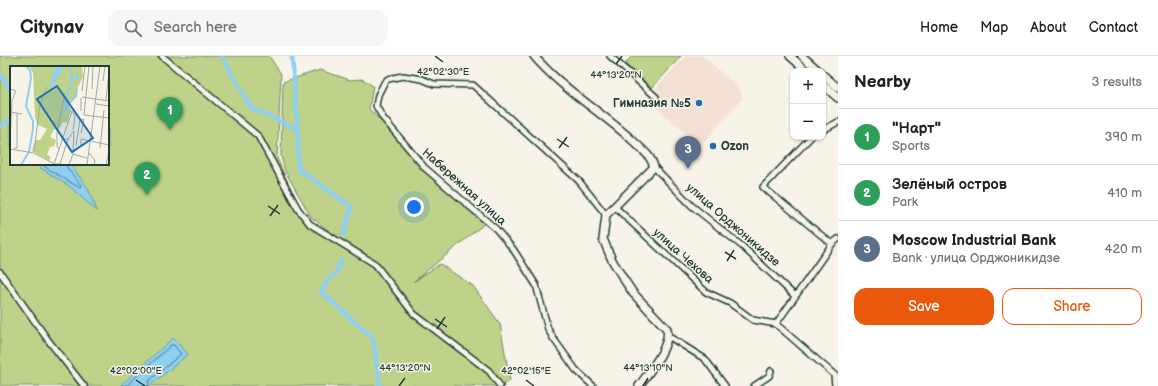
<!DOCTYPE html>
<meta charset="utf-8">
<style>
body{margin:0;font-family:"Balsamiq Sans",sans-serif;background:#f6f6f6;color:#202124}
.controls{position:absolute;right:12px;top:12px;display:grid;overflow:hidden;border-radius:8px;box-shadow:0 1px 3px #0004}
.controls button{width:36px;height:36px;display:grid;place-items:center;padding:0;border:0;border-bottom:1px solid #e0e0e0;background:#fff;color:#202124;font:20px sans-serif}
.you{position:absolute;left:414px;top:151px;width:14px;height:14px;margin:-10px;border:3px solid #fff;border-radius:50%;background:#1a73e8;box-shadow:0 0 0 6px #1a73e833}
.badge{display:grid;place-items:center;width:26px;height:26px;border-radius:50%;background:#ea580c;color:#fff;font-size:13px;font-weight:700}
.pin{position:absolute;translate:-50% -33px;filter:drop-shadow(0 1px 2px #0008)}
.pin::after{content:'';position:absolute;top:21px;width:14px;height:12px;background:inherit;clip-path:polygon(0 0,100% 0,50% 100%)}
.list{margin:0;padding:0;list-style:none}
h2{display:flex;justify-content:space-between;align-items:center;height:52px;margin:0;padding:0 16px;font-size:17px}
h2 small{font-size:13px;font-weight:400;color:#757577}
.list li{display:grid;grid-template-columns:26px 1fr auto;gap:12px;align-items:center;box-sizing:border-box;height:56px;padding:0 16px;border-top:1px solid #e0e0e0}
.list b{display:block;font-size:15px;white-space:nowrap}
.list p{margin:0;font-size:13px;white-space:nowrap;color:#757577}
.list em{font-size:13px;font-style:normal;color:#757577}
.actions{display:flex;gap:8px;padding:12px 16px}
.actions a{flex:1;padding:9px 0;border:1px solid #ea580c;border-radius:12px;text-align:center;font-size:14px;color:#ea580c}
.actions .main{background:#ea580c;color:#fff}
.icon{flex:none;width:22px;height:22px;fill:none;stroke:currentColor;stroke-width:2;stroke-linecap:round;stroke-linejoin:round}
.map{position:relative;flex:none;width:838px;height:330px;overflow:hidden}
header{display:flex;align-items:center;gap:24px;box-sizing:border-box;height:56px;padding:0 20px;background:#fff;border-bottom:1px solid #e0e0e0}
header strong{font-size:19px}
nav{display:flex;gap:22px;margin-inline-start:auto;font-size:14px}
.search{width:280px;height:36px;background:#f6f6f6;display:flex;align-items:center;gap:10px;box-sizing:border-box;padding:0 14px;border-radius:12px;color:#757577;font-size:15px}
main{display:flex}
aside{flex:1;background:#fff}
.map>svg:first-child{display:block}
</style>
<header>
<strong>Citynav</strong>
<div class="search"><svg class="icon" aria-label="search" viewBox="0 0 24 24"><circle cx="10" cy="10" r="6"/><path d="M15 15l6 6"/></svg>Search here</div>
<nav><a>Home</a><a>Map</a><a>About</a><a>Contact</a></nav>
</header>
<main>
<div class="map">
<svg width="838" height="330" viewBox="0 0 838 330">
<rect width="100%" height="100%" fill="#f7f3e8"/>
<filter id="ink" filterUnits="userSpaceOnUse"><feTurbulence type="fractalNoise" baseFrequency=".025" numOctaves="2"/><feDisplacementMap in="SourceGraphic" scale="8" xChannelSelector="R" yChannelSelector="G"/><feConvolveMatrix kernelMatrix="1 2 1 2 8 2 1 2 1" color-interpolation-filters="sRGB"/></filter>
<g filter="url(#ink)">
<path fill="#f5e0d5" d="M 686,0 L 703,0 L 740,33 L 743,42 L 700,90 L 656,51 L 663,42 L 654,34 Z"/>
<path fill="#bed389" stroke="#6e885e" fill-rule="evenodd" d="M 0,0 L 269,0 L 281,18 L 277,102 L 307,169 L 368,204 L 311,161 L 285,115 L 281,100 L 283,26 L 320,14 L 350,24 L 362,23 L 373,30 L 369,53 L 484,168 L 413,226 L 440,208 L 473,230 L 500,268 L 510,325 L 499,330 L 0,330 ZM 11,11 L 108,11 L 108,108 L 11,108 Z
M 632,0 L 681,0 L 652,32 L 625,8 Z"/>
<path fill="#8fcff1" stroke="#6295a5" d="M 42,108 L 70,108 L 88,132 L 97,155 L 69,130 L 39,111 Z
M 173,282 L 188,298 L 150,330 L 121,329 Z"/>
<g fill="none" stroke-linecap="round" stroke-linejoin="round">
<path stroke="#4c7780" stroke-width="1" d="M 44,108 L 45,111 L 80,132 L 81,129 L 67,112 L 67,108
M 126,330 L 171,289 L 174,289 L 181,298 L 149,325 L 148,330"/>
<path stroke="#8fcff1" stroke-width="4.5" d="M 222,0 L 251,52 L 297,73
M 292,0 L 298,79 L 298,113 L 352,151 L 343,179
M 0,18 L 11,35
M 0,70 L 11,64
M 341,204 L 336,217 L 327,226 L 321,236 L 373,282 L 380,330"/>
<defs>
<path id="street" d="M 162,0 L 258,80 L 298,153 L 310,168 L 375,208 L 414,258 L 489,315 L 500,330
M 610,0 L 656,41
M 823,74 L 838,66
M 811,81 L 763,131 L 832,188
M 654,111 L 692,150 L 743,191 L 795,240
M 615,151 L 706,236 L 730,247 L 753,264 L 776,268 L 838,322
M 0,216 L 48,284 L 84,330
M 776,268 L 832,188 L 838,183
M 668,280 L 705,303 L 725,330
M 834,319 L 835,330
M 593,330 L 576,314 L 553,282 L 548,273 L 536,229 L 513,193 L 496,173 L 425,112 L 383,62 L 376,50 L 378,39 L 384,27 L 388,23 L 403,20 L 422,23 L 434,28 L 473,29 L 579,125 L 606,159
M 754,330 L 769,320 L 771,315"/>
<path id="secondary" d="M 534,0 C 561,32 600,55 631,83 C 640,92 651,99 654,111 L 606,159 L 603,183 L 612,204 L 623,222 L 633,237 L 667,273 C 671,290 649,316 639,330
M 790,0 L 807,15
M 802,0 L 819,15
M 823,19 L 838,32
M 823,29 L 838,42"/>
</defs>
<use href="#street" stroke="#1f3d34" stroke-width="8"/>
<use href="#secondary" stroke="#1f3d34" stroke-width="10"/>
<use href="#street" stroke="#f7f3e8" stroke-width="5"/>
<use href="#secondary" stroke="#f7f3e8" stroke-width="7"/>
</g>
</g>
<path fill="none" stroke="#1f3d34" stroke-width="1.5" d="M 435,0 L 443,6M 616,8 L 622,0M 557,83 L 569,91M 559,92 L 567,81M 268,150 L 280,158M 270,160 L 278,149M 725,196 L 736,203M 727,205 L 734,194M 435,263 L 447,271M 437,273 L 445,261M 136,324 L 145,330M 526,324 L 534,330M 399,330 L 405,322M 643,330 L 648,322"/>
<g fill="#1f6fb2" stroke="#f7f3e8" stroke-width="1.5">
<circle cx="699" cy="47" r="4"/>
<circle cx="713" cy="90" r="4"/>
</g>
<g text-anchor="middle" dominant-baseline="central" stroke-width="3" stroke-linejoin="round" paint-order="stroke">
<g font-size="12" font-weight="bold" fill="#1f3d34" stroke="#f7f3e8" text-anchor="end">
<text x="691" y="47">Гимназия №5</text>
<text x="721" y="90" text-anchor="start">Ozon</text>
</g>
<g font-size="12" fill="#1f3d34" stroke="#f7f3e8">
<text transform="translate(464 131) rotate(42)">Набережная улица</text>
<text transform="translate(733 169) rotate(41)">улица Орджоникидзе</text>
<text transform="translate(683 200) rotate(42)">улица Чехова</text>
</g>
</g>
<g transform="translate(10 10)">
<rect width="99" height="99" fill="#f7f3e8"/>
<path d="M 19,0 L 72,0 L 73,11 L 68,21 L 67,31 L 58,38 L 61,44 L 57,57 L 53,56 L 48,65 L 44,63 L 40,71 L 46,74 L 44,80 L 40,81 L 37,89 L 41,91 L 39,95 L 22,85 L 25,74 L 30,74 L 37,63 L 28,59 L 25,51 L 23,7 Z" fill="#bed389"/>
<path d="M 46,0 L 54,0 L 43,20 L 39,21 Z" fill="#8fcff1"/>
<path fill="none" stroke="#8fcff1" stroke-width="2" d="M 61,14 L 67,13 L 67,7M 55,41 L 62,9 L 60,0M 51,49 L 66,29 L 66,22M 11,99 L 19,86 L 23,63 L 23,55 L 16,40 L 21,12 L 20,4 L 16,0"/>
<path fill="none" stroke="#a1aaa0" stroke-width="1" d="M 79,0 L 74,49 L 99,52M 93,15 L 95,0M 82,23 L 83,0M 72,25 L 75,0M 72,31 L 99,35M 96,34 L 99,6M 86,38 L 99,40M 71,45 L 71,32M 0,46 L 12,48M 71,67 L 74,53M 52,73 L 58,73 L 64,65M 0,76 L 2,34 L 6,25 L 0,23M 66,80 L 70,53 L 74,54M 71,80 L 71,73 L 99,79M 4,82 L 7,82 L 7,47M 90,82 L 94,44M 0,83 L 24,87 L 46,99M 49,83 L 47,80 L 47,66 L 55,27M 24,86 L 30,38 L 37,21M 79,87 L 85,94 L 84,99M 63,88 L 77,92M 44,98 L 62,45 L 65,50 L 63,64M 45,98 L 50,98 L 58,73M 59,99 L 63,88 L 64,65M 77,99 L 90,0M 96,99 L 99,85"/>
<path fill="#1f6fb2" fill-opacity="0.15" stroke="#1f6fb2" stroke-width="2" d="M 47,20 L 83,72 L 62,86 L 27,33 Z"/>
<rect width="99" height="99" fill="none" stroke="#1f3d34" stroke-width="2"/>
</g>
<g font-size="10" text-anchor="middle" fill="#1f3d34" stroke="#f7f3e8" stroke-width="3" stroke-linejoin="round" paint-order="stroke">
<text x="443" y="19">42°02'30"E</text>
<text x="616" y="22">44°13'20"N</text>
<text x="405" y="315">44°13'20"N</text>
<text x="648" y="315">44°13'10"N</text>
<text x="136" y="318">42°02'00"E</text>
<text x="526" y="318">42°02'15"E</text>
</g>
</svg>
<div class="controls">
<button>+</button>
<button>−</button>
</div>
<div class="you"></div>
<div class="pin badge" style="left:170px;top:74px;background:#2e9e5b">1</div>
<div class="pin badge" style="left:147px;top:139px;background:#2e9e5b">2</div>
<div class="pin badge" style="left:688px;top:113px;background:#5c6f8a">3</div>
</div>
<aside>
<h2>Nearby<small>3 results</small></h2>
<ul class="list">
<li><span class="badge" style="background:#2e9e5b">1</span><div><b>&quot;Нарт&quot;</b><p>Sports</p></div><em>390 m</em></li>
<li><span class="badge" style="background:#2e9e5b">2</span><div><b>Зелёный остров</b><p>Park</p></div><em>410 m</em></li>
<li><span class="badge" style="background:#5c6f8a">3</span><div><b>Moscow Industrial Bank</b><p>Bank · улица Орджоникидзе</p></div><em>420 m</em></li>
</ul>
<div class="actions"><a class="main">Save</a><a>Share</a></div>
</aside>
</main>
